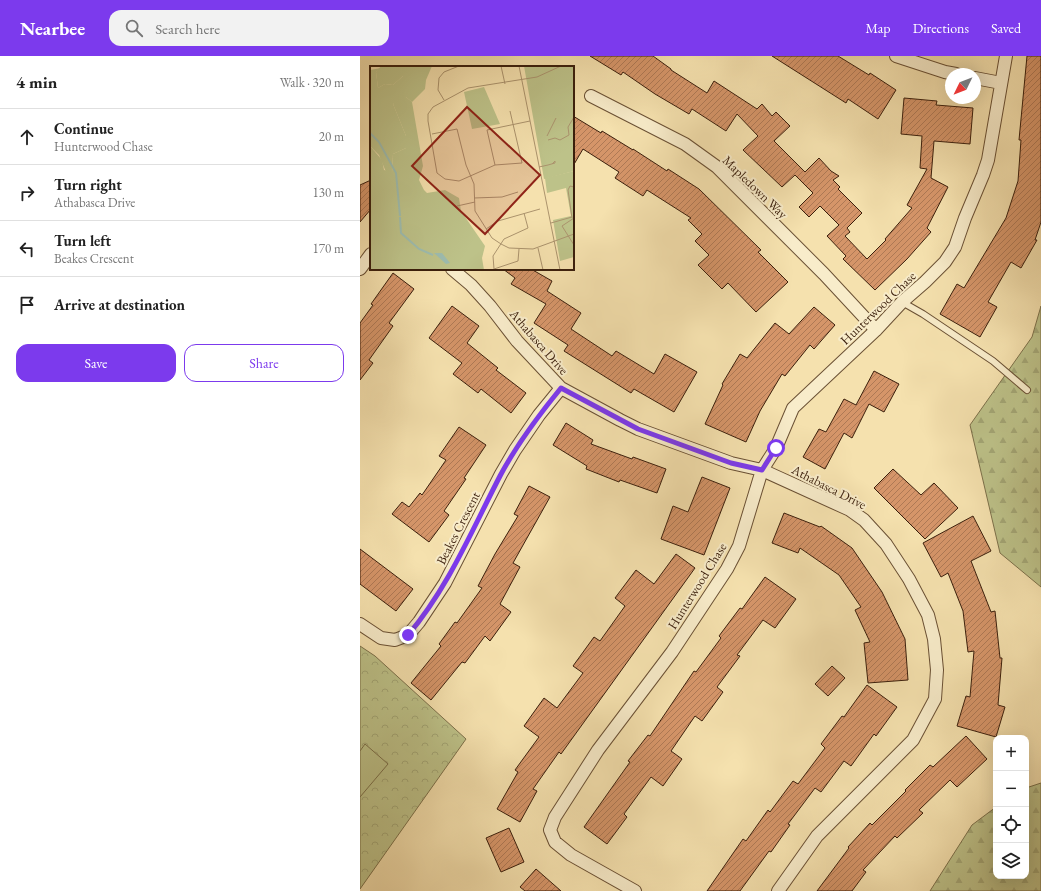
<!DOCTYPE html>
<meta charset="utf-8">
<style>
body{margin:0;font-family:"EB Garamond",serif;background:#f2f2f2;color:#222}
.controls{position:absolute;right:12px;bottom:12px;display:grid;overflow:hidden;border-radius:8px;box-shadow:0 4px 16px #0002}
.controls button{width:36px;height:36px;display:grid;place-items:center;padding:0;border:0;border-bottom:1px solid #e0e0e0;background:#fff;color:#222;font:20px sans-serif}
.compass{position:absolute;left:585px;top:12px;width:36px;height:36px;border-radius:50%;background:#fff;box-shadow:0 4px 16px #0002;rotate:227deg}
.stop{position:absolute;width:12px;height:12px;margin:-9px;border:3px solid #7c3aed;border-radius:50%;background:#fff}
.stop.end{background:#7c3aed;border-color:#fff;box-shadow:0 1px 4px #0008}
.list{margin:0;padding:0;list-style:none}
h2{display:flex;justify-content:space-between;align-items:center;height:52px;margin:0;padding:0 16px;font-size:17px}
h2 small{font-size:13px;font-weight:400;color:#767676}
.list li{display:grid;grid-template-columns:26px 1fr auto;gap:12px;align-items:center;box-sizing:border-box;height:56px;padding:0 16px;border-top:1px solid #e0e0e0}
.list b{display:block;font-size:15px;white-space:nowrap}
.list p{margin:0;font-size:13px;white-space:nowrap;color:#767676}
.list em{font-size:13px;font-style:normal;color:#767676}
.actions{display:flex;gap:8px;padding:12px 16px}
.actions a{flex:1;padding:9px 0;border:1px solid #7c3aed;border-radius:12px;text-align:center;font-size:14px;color:#7c3aed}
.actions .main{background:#7c3aed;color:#fff}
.icon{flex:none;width:22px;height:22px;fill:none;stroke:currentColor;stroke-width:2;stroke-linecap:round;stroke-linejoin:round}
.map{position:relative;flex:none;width:681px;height:835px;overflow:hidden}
header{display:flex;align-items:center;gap:24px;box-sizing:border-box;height:56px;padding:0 20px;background:#7c3aed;color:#fff}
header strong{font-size:19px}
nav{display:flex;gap:22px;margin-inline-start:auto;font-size:14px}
.search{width:280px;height:36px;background:#f2f2f2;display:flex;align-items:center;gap:10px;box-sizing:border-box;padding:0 14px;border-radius:12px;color:#767676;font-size:15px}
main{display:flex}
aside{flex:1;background:#fff}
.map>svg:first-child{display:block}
</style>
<header>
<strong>Nearbee</strong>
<div class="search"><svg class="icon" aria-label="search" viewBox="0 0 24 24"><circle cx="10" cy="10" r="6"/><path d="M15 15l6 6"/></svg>Search here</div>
<nav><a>Map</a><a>Directions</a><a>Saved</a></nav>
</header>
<main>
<aside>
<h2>4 min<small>Walk · 320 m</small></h2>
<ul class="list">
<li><svg class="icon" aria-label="ahead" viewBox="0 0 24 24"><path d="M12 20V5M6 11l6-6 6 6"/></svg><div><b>Continue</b><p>Hunterwood Chase</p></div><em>20 m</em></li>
<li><svg class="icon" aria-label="right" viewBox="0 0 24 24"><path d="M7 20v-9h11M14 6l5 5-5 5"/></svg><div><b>Turn right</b><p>Athabasca Drive</p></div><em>130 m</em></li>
<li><svg class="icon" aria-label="left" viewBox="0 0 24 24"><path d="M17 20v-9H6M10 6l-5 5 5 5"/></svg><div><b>Turn left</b><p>Beakes Crescent</p></div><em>170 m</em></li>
<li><svg class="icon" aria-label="arrive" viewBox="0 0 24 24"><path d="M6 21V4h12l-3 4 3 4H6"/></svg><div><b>Arrive at destination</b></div></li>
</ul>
<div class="actions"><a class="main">Save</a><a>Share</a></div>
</aside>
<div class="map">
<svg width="681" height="835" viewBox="0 0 681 835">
<defs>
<pattern id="forest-firs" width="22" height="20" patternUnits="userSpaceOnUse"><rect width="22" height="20" fill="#bdc289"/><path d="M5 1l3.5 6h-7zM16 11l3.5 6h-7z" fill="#a3a675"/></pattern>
<pattern id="park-crowns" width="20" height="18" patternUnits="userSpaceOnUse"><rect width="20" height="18" fill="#bdc289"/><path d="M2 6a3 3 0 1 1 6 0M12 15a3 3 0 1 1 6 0" fill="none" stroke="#a3a675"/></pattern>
<pattern id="building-hatch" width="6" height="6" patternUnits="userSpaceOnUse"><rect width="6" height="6" fill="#d59569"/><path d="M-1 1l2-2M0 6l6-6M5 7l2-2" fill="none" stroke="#ae7955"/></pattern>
</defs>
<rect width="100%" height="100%" fill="#f5e1ae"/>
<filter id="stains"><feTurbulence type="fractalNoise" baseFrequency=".005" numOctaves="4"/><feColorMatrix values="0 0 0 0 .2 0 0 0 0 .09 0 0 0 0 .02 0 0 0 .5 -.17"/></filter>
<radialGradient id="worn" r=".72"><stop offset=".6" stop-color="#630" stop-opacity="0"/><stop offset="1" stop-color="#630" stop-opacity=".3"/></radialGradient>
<path fill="url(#forest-firs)" stroke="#7c704a" d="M 681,250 L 681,531 L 640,497 L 610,369 L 672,281 Z
M 681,727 L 681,835 L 570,835 L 612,769 L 636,751 L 636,820 L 666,820 L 666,732 Z"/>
<path fill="url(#park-crowns)" stroke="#7c704a" d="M 0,590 L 15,600 L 106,683 L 0,833 Z"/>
<path fill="#bdc289" stroke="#7c704a" d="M 5,688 L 28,708 L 0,741 L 0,695 Z"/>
<path fill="url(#building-hatch)" stroke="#3b1f0c" d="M 230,0 L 293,0 L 311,13 L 311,14 L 347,37 L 354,25 L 397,53 L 402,48 L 412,60 L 416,56 L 430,70 L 414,85 L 445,116 L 459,102 L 471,115 L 479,120 L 473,124 L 480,131 L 478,133 L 502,157 L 487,172 L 490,176 L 485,180 L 507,203 L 526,184 L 525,183 L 552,152 L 547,149 L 567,113 L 560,112 L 562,80 L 541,78 L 544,42 L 577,45 L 576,49 L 613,52 L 610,88 L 574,85 L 571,122 L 588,131 L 567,172 L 571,176 L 547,203 L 515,234 L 483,203 L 486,200 L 467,180 L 479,169 L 460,150 L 449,161 L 439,151 L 453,137 L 435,119 L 422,131 L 383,94 L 398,80 L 377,58 L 366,75 L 332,53 L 329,58 L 295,38 L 263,16 L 261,19 Z
M 412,0 L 478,0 L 509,19 L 510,17 L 536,34 L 518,63 L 488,43 L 486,47 Z
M 667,0 L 681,0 L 681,166 L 675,184 L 677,184 L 661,212 L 651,206 L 628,246 L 637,251 L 620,281 L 580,258 L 597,228 L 604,232 L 646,162 L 658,125 L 661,84 L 659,84 Z
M 213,60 L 241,77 L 242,75 L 273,94 L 273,93 L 307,115 L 308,113 L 339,133 L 401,194 L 398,196 L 428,226 L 396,256 L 368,227 L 362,233 L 338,209 L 349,199 L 335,185 L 342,178 L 328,164 L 331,162 L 287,134 L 283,140 L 255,122 L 259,116 L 223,93 L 213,110 Z
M 11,124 L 11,153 L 0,166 L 0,129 Z
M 143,213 L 171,213 L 192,225 L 187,235 L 221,257 L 211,273 L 252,300 L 256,295 L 294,318 L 305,298 L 337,316 L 314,356 L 274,333 L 271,337 L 204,295 L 208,289 L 174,267 L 186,248 L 151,228 L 155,222 Z
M 33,217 L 54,233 L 29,267 L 33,270 L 9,304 L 13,307 L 0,324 L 0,267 L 13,249 L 11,248 Z
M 92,250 L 119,270 L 107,287 L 138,312 L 136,314 L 166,337 L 151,357 L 121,333 L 118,337 L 93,318 L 102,307 L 69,282 Z
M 454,251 L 475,269 L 454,293 L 450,289 L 425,320 L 422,318 L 400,355 L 386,386 L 345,368 L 363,329 L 362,328 L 380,298 L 387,302 L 415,267 L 429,278 Z
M 514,315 L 539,328 L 524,356 L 509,348 L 492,382 L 484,377 L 465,413 L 443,401 L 459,373 L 466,376 L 484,343 L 496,349 Z
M 206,367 L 233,384 L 231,388 L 272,403 L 273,401 L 306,413 L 297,437 L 260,424 L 259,426 L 226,413 L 227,410 L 193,389 Z
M 99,371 L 126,389 L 104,422 L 106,423 L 84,455 L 89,459 L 69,486 L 32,458 L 42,446 L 49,451 L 60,437 L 62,439 L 86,404 L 79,400 Z
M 533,413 L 561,439 L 574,427 L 598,452 L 565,483 L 514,432 Z
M 342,421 L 370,432 L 344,499 L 301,483 L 313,450 L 328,456 Z
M 169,430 L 190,441 L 153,507 L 160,511 L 140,548 L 151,556 L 130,585 L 125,580 L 105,607 L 102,606 L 71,644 L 51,627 L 81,590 L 79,588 L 95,566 L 97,567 L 122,532 L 118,530 L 135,498 L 158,460 L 154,458 Z
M 424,457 L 460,471 L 461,470 L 492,492 L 522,536 L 545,583 L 548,624 L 508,627 L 504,587 L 510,586 L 495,554 L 501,551 L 479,519 L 440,492 L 438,497 L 412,487 Z
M 613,460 L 631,495 L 611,505 L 631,556 L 635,555 L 640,602 L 642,602 L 638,649 L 645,651 L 636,681 L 597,670 L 606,640 L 610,641 L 614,595 L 608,596 L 603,555 L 588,517 L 581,521 L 563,487 Z
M 0,493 L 53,533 L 36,555 L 0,528 Z
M 316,498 L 335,512 L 201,698 L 199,696 L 173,733 L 177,735 L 160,766 L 137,753 L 158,716 L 155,714 L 179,681 L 164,670 L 184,642 L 197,652 L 223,617 L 213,610 L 234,581 L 240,585 L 265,550 L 255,542 L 276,514 L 294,528 Z
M 405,521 L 436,543 L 415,572 L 403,564 L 377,599 L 380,600 L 357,631 L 363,636 L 342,665 L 335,660 L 311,695 L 322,703 L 303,730 L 291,721 L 264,758 L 267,761 L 247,788 L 224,771 L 270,706 L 268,705 L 288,679 L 290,680 L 334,615 L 336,616 L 361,582 L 359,580 L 380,552 L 382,553 Z
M 472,610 L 485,622 L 468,640 L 455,628 Z
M 507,629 L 537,651 L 516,680 L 514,678 L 491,710 L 484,705 L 461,736 L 455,732 L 428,768 L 430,769 L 411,796 L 409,795 L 380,835 L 347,835 L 383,783 L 386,785 L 408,754 L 410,756 L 433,725 L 438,728 L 465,692 L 461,688 L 482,660 L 484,661 Z
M 606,680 L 627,703 L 597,731 L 590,724 L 559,754 L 563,757 L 537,782 L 535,780 L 503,814 L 506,816 L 492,835 L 457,835 L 489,792 L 488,791 L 510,767 L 512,769 L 546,735 L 545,734 L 570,709 L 573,711 Z
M 149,772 L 164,806 L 141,816 L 126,782 Z
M 176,813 L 201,835 L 165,835 L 160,831 Z"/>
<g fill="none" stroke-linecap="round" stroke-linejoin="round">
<defs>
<path id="lane" d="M 542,246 L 563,258 L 633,305 L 667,334"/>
<path id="street" d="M 536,0 L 585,16 L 596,18
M 615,22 L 641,27
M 231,40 L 325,88 L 357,111 L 464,218 L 516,274
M 0,213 L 11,198
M 92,213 L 111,229 L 130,250 L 157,285 L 201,332 L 260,364 L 278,373 L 371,407 L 402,414 L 490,454 L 504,464 L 526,488 L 549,523 L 568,559 L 574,583 L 577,614 L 575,643 L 553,684 L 457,780 L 418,835
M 0,568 L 21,582 L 35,584 L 48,579 L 59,566 L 85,527 L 141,418 L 155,394 L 179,359 L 201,332
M 275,835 L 211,799 L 195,786 L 190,774 L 195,761 L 238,694 L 312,596 L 367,513 L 379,490 L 402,414 L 416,392 L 433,352 L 516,274 L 542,246 L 565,226 L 585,206 L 595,191 L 605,162 L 623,119 L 628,104 L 646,0"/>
</defs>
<use href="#lane" stroke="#6a5034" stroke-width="8"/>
<use href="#street" stroke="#6a5034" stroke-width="14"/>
<use href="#lane" stroke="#f8ecca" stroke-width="6"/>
<use href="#street" stroke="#f8ecca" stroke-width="12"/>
</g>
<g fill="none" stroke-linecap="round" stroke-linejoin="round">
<path stroke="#7c3aed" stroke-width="5" d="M 48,579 C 88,532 112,474 140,420 C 157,388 178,360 201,332 L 278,373 L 371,407 L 402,414 L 416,392"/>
</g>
<g text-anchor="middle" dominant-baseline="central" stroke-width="4" stroke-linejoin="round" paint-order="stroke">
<g font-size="13" fill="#3b1f0c" stroke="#f8ecca">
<text transform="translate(395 131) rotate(44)">Mapledown Way</text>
<text transform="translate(518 252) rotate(-44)">Hunterwood Chase</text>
<text transform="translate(179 286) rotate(49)">Athabasca Drive</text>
<text transform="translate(469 431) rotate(27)">Athabasca Drive</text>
<text transform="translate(98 472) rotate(-63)">Beakes Crescent</text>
<text transform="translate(337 530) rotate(-58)">Hunterwood Chase</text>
</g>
</g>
<g transform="translate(10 10)">
<rect width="204" height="204" fill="#f5e1ae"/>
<path d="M 33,0 L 62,0 L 56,14 L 55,23 L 42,36 L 36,31 L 23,38 L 36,70 L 36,82 L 23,88 L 22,106 L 16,106 L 9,89 L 0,80 L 0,4 L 11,2 L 6,6 L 8,22 L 15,18 L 23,19 L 33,10 ZM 154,0 L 204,0 L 204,105 L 174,113 Z" fill="#bdc289"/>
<path d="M 31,31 L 36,31 L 42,36 L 53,100 L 49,114 L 54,124 L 57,127 L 75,124 L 89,132 L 91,145 L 115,180 L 112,192 L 114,204 L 0,204 L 0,80 L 12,94 L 14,104 L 22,106 L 23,88 L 36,82 L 36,70 L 23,38 Z" fill="#bdc289"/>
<path d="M40 158a6 6 0 1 1 12 0a6 6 0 1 1-12 0Z" fill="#bdc289"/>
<path d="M 204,105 L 204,191 L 190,195 L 183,154 L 201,150 L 196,122 L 177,127 L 175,112 Z" fill="#bdc289"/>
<path d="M 11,0 L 33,0 L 33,10 L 23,19 L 15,18 L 8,22 L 6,6 ZM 114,21 L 130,58 L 102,63 L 94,26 Z" fill="#bdc289"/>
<path d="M 64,187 L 72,187 L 80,197 L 76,198 Z" fill="#9dbcaf"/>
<path fill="none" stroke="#9dbcaf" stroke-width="2" d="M 0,67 L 9,76 L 26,107 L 30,150M 30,151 L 31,167 L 49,183 L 63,189"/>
<path fill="none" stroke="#ab936d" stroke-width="1" d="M 131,0 L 135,18M 149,0 L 190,204M 74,34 L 68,24 L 69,12 L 74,6 L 89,0M 140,45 L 152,97 L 125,99 L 89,115 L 75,113 L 67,107 L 58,55 L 58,48 L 63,41 L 98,22 L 167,11 L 191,0M 62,68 L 87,63 L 96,99 L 104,118 L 105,145 L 122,172 L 131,178 L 139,182 L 163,183 L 204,168M 177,70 L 186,52M 178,74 L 185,72 L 190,74 L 199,69 L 198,61 L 204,51M 125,99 L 117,64 L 160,55M 169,101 L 178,99 L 185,97 L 185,95 L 182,98M 104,132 L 132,131 L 148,126M 87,140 L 105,136M 202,152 L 198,124 L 200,120 L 204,121M 204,152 L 192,160 L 204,179M 181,157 L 202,151M 116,163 L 128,155 L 170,143M 168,182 L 173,204M 149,183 L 148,195 L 124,203 L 123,190 L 134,173 L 158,162 L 154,147"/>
<path fill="#8f2418" fill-opacity="0.15" stroke="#8f2418" stroke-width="2" d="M 97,41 L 170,109 L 115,168 L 42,100 Z"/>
<rect width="204" height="204" fill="none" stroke="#3b1f0c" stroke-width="2"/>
</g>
<rect width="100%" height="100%" filter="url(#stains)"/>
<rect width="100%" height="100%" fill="url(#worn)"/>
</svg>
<div class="controls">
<button>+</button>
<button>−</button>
<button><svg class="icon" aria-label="locate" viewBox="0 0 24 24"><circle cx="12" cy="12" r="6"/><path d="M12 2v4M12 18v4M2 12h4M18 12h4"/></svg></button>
<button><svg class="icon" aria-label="layers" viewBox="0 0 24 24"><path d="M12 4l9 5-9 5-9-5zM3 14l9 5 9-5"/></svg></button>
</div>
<svg class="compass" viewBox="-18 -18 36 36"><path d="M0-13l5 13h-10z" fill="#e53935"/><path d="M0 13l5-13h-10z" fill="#767676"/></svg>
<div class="stop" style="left:416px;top:392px"></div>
<div class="stop end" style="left:48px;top:579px"></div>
</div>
</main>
